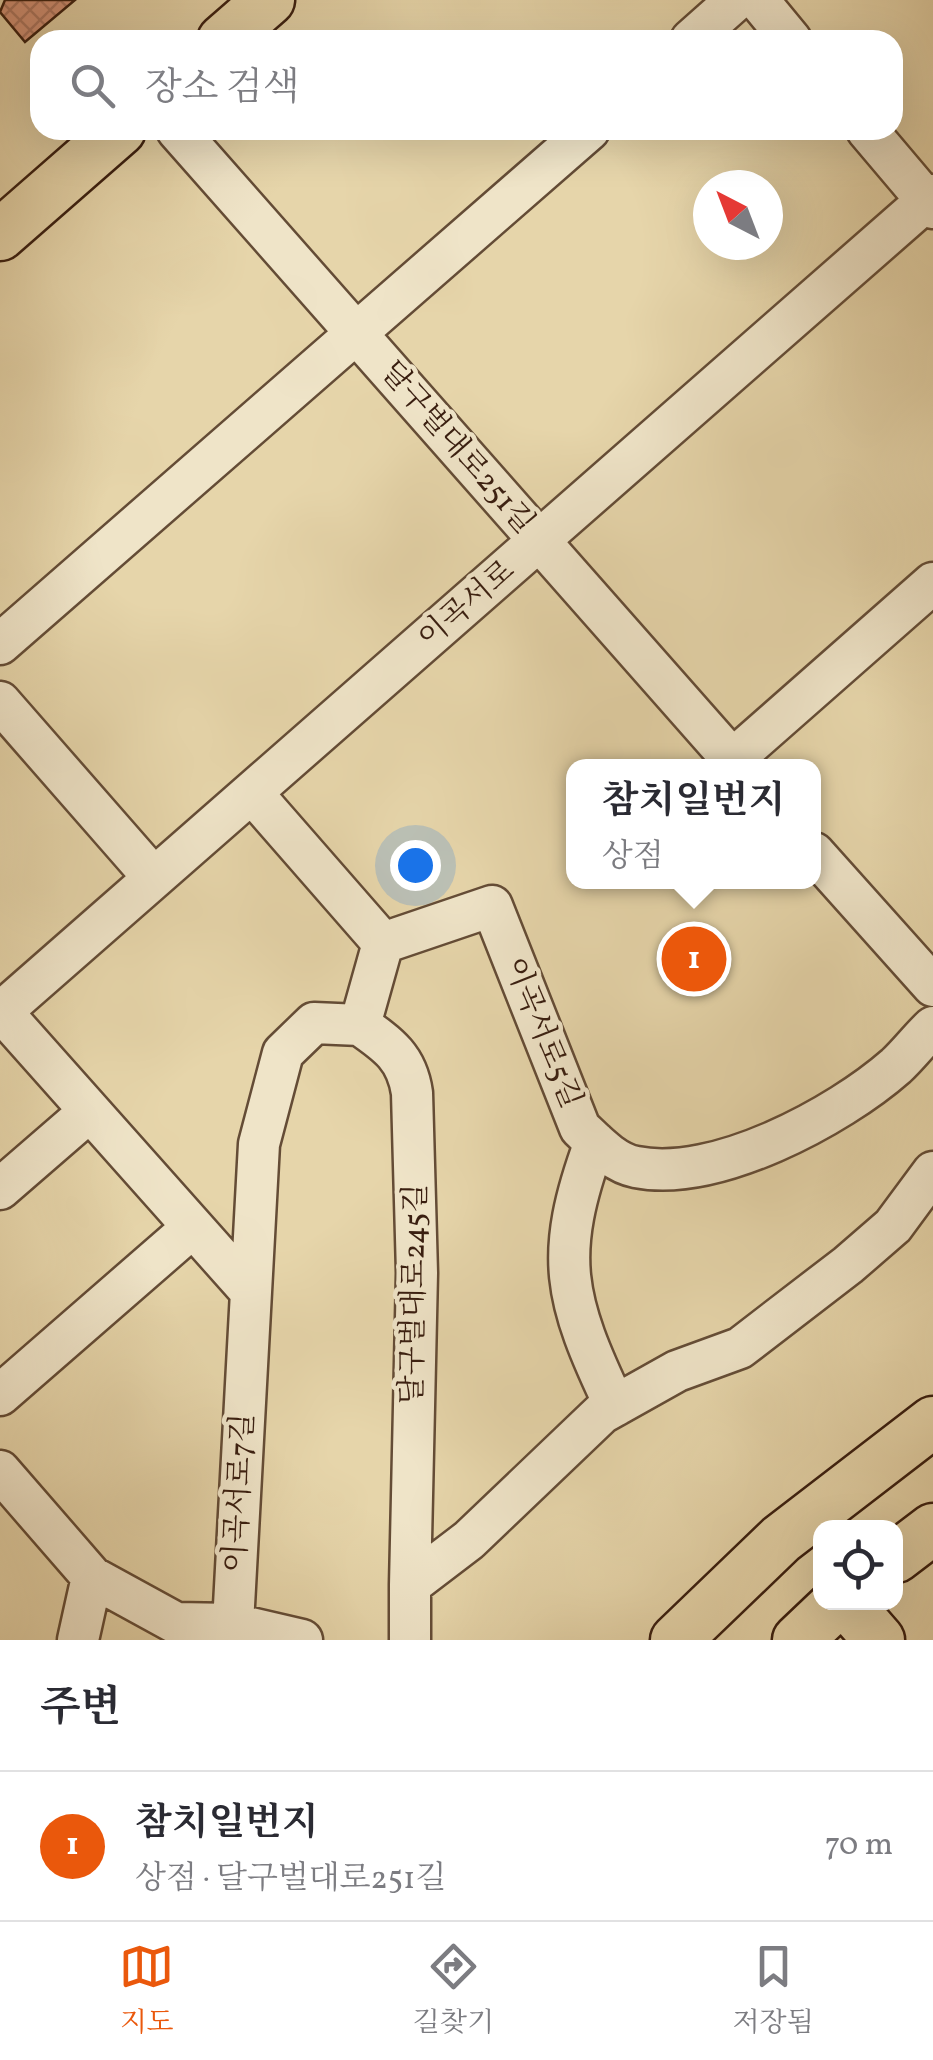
<!DOCTYPE html>
<html lang="ko">
<meta charset="utf-8">
<style>
body{margin:0;font-family:Vollkorn,"Noto Serif KR",serif;background:#f2f2f3;color:#2b2b33}
.controls{position:absolute;right:30px;bottom:30px;display:grid;overflow:hidden;border-radius:20px;box-shadow:0 10px 40px #0002}
.controls button{width:90px;height:90px;display:grid;place-items:center;padding:0;border:0;border-bottom:2px solid #e1e1e2;background:#fff;color:#2b2b33;font:50px sans-serif}
.compass{position:absolute;left:693px;top:170px;width:90px;height:90px;border-radius:50%;background:#fff;box-shadow:0 10px 40px #0002;rotate:318deg}
.you{position:absolute;left:415px;top:865px;width:35px;height:35px;margin:-25px;border:8px solid #fff;border-radius:50%;background:#1a73e8;box-shadow:0 0 0 15px #1a73e833}
.badge{display:grid;place-items:center;width:65px;height:65px;border-radius:50%;background:#ea580c;color:#fff;font-size:32px;font-weight:700}
.pin{position:absolute;translate:-50% -50%;border:5px solid #fff;box-shadow:0 2px 10px #0006}
.popup{position:absolute;left:566px;top:759px;width:255px;height:130px;box-sizing:border-box;display:grid;place-content:center;border-radius:20px;background:#fff;filter:drop-shadow(0 2px 8px #0005);font-size:32px;white-space:nowrap;color:#7c7c81}
.popup b{font-size:38px;color:#2b2b33}
.popup::after{content:'';position:absolute;left:50%;top:100%;margin-left:-20px;border:20px solid transparent;border-top-color:#fff}
.list{margin:0;padding:0;list-style:none}
h2{display:flex;justify-content:space-between;align-items:center;height:130px;margin:0;padding:0 40px;font-size:42px}
h2 small{font-size:32px;font-weight:400;color:#7c7c81}
.list li{display:grid;grid-template-columns:65px 1fr auto;gap:30px;align-items:center;box-sizing:border-box;height:150px;padding:0 40px;border-top:2px solid #e1e1e2}
.list b{display:block;font-size:38px;white-space:nowrap}
.list p{margin:0;font-size:32px;white-space:nowrap;color:#7c7c81}
.list em{font-size:32px;font-style:normal;color:#7c7c81}
.icon{flex:none;width:55px;height:55px;fill:none;stroke:currentColor;stroke-width:2;stroke-linecap:round;stroke-linejoin:round}
.map{position:relative;flex:none;width:933px;height:1640px;overflow:hidden}
.search{position:absolute;background:#fff;box-shadow:0 10px 40px #0002;left:30px;right:30px;top:30px;height:110px;display:flex;align-items:center;gap:25px;box-sizing:border-box;padding:0 35px;border-radius:30px;color:#7c7c81;font-size:38px}
.sheet{height:280px;background:#fff}
nav{display:flex;justify-content:space-around;align-items:center;box-sizing:border-box;height:140px;border-top:2px solid #e1e1e2;background:#fff;font-size:28px;color:#7c7c81}
nav a{display:grid;justify-items:center;gap:5px}
nav .on{color:#ea580c}
.map>svg:first-child{display:block}
</style>
<div class="map">
<svg width="933" height="1640" viewBox="0 0 933 1640">
<defs>
<pattern id="building-cross-hatch" width="8" height="8" patternUnits="userSpaceOnUse" patternTransform="scale(2.5)"><rect width="8" height="8" fill="#d5947a"/><path d="M0 0l8 8M0 8l8-8" fill="none" stroke="#ae7863"/></pattern>
</defs>
<rect width="100%" height="100%" fill="#e6d5aa"/>
<filter id="stains"><feTurbulence type="fractalNoise" baseFrequency=".002" numOctaves="4"/><feColorMatrix values="0 0 0 0 .2 0 0 0 0 .09 0 0 0 0 .02 0 0 0 .5 -.17"/></filter>
<radialGradient id="worn" r=".72"><stop offset=".6" stop-color="#630" stop-opacity="0"/><stop offset="1" stop-color="#630" stop-opacity=".3"/></radialGradient>
<path fill="url(#building-cross-hatch)" stroke="#391e10" stroke-width="2.5" d="M 5,0 L 75,0 L 25,42 L 0,12 Z"/>
<g fill="none" stroke-linecap="round" stroke-linejoin="round">
<defs>
<path id="minor" d="M 758,0 L 791,40
M 691,40 L 736,0
M 177,130 L 738,766
M 867,130 L 933,208
M 0,644 L 589,130
M 0,702 L 154,878
M 732,760 L 933,583
M 252,793 L 383,943 L 492,906 L 580,1128 C 596,1143 614,1163 636,1167 C 715,1183 838,1117 896,1066 C 909,1054 920,1039 933,1027
M 814,853 L 933,986
M 1,1011 L 251,1292 L 233,1624 L 302,1640
M 0,1013 L 933,195
M 360,1025 C 389,1045 407,1058 412,1093 L 417,1273 L 410,1585
M 360,1025 L 383,943
M 595,1142 C 553,1256 564,1299 615,1406
M 0,1189 L 90,1111
M 251,1292 L 259,1144 L 283,1053 L 314,1023 L 360,1025
M 0,1395 L 193,1227
M 0,1471 L 92,1577 L 176,1623 L 233,1624
M 78,1640 L 92,1577
M 410,1640 L 410,1585 L 469,1540 L 602,1413 L 677,1371 L 740,1348 L 848,1265 L 893,1226 L 933,1172"/>
<path id="major" d="M 223,40 L 269,0
M 0,235 L 120,130
M 896,1557 L 933,1529
M 846,1602 L 879,1640
M 676,1640 L 781,1539 L 933,1422
M 798,1640 L 838,1602"/>
</defs>
<use href="#minor" stroke="#644c36" stroke-width="45"/>
<use href="#major" stroke="#391e10" stroke-width="55"/>
<use href="#minor" stroke="#efe4c8" stroke-width="40"/>
<use href="#major" stroke="#e6d5aa" stroke-width="50"/>
</g>
<g text-anchor="middle" dominant-baseline="central" stroke-width="9" stroke-linejoin="round" paint-order="stroke">
<g font-size="30" fill="#391e10" stroke="#efe4c8">
<text transform="translate(457 448) rotate(49)">달구벌대로251길</text>
<text transform="translate(467 605) rotate(-41)">이곡서로</text>
<text transform="translate(542 1033) rotate(68)">이곡서로5길</text>
<text transform="translate(415 1294) rotate(-89)">달구벌대로245길</text>
<text transform="translate(240 1493) rotate(-87)">이곡서로7길</text>
</g>
</g>
<rect width="100%" height="100%" filter="url(#stains)"/>
<rect width="100%" height="100%" fill="url(#worn)"/>
</svg>
<div class="controls">
<button><svg class="icon" aria-label="locate" viewBox="0 0 24 24"><circle cx="12" cy="12" r="6"/><path d="M12 2v4M12 18v4M2 12h4M18 12h4"/></svg></button>
</div>
<svg class="compass" viewBox="-18 -18 36 36"><path d="M0-13l5 13h-10z" fill="#e53935"/><path d="M0 13l5-13h-10z" fill="#7c7c81"/></svg>
<div class="you"></div>
<div class="pin badge" style="left:694px;top:959px">1</div>
<div class="popup"><b>참치일번지</b>상점</div>
<div class="search"><svg class="icon" aria-label="search" viewBox="0 0 24 24"><circle cx="10" cy="10" r="6"/><path d="M15 15l6 6"/></svg>장소 검색</div>
</div>
<section class="sheet">
<h2>주변<small></small></h2>
<ul class="list">
<li><span class="badge">1</span><div><b>참치일번지</b><p>상점 · 달구벌대로251길</p></div><em>70 m</em></li>
</ul>
</section>
<nav>
<a class="on"><svg class="icon" aria-label="map" viewBox="0 0 24 24"><path d="M3 6l6-2 6 2 6-2v14l-6 2-6-2-6 2zM9 4v14M15 6v14"/></svg>지도</a>
<a><svg class="icon" aria-label="directions" viewBox="0 0 24 24"><path d="M12 3l9 9-9 9-9-9zM9 14v-3h6M13 9l2 2-2 2"/></svg>길찾기</a>
<a><svg class="icon" aria-label="saved" viewBox="0 0 24 24"><path d="M7 4h10v16l-5-4-5 4z"/></svg>저장됨</a>
</nav>
